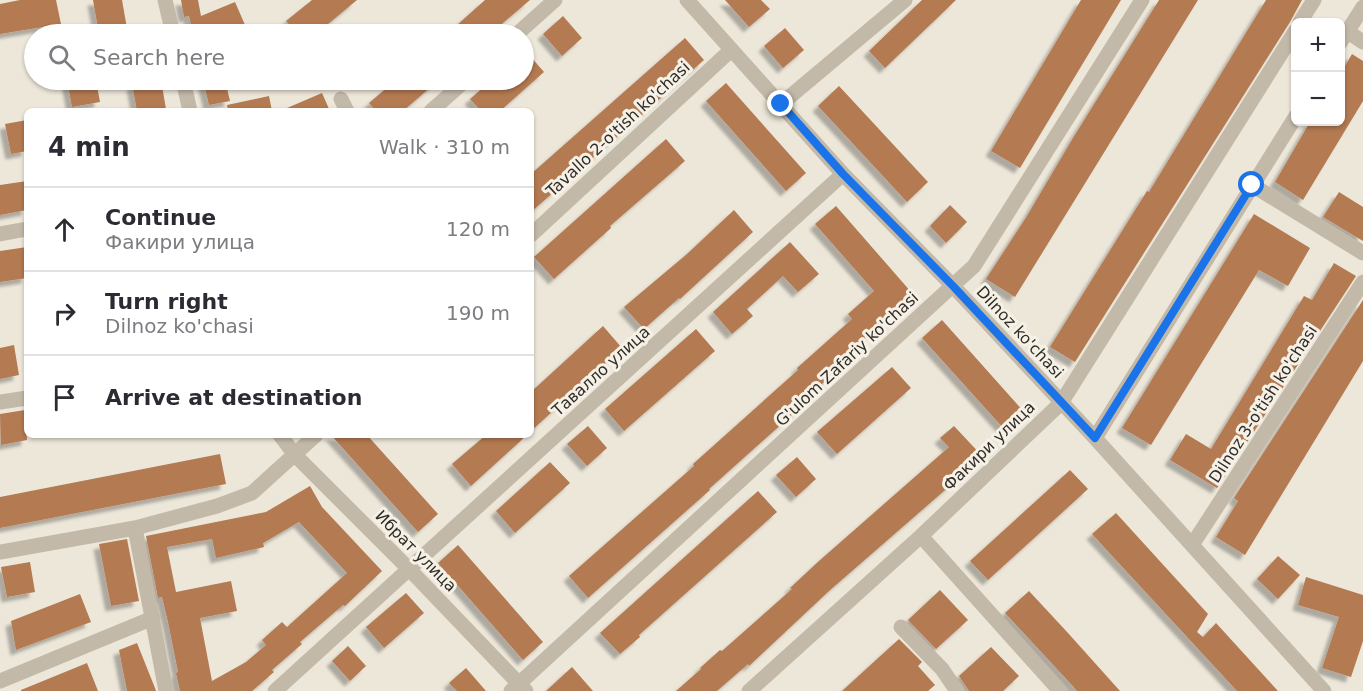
<!DOCTYPE html>
<meta charset="utf-8">
<style>
body{margin:0;font-family:"DejaVu Sans",sans-serif;background:#f7f7f7;color:#2b2b33}
.controls{position:absolute;right:18px;top:18px;display:grid;overflow:hidden;border-radius:9px;box-shadow:0 2px 4px #0004}
.controls button{width:54px;height:54px;display:grid;place-items:center;padding:0;border:0;border-bottom:2px solid #e1e1e2;background:#fff;color:#2b2b33;font:30px sans-serif}
.stop{position:absolute;width:18px;height:18px;margin:-14px;border:4px solid #1a73e8;border-radius:50%;background:#fff}
.stop.end{background:#1a73e8;border-color:#fff;box-shadow:0 2px 6px #0008}
.list{margin:0;padding:0;list-style:none}
h2{display:flex;justify-content:space-between;align-items:center;height:78px;margin:0;padding:0 24px;font-size:26px}
h2 small{font-size:20px;font-weight:400;color:#7c7c81}
.list li{display:grid;grid-template-columns:39px 1fr auto;gap:18px;align-items:center;box-sizing:border-box;height:84px;padding:0 24px;border-top:2px solid #e1e1e2}
.list b{display:block;font-size:22px;white-space:nowrap}
.list p{margin:0;font-size:20px;white-space:nowrap;color:#7c7c81}
.list em{font-size:20px;font-style:normal;color:#7c7c81}
.icon{flex:none;width:33px;height:33px;fill:none;stroke:currentColor;stroke-width:2;stroke-linecap:round;stroke-linejoin:round}
.map{position:relative;flex:none;width:1363px;height:691px;overflow:hidden}
.search{position:absolute;background:#fff;box-shadow:0 2px 4px #0004;left:24px;top:24px;width:510px;height:66px;display:flex;align-items:center;gap:15px;box-sizing:border-box;padding:0 21px;border-radius:33px;color:#7c7c81;font-size:22px}
.panel{position:absolute;background:#fff;box-shadow:0 2px 4px #0004;left:24px;top:108px;width:510px;height:330px;border-radius:9px}
.map>svg:first-child{display:block}
</style>
<div class="map">
<svg width="1363" height="691" viewBox="0 0 1363 691">
<defs>
<filter id="shadow"><feDropShadow dx="-5.5" dy="5.5" stdDeviation="1.5" flood-color="#0004"/></filter>
</defs>
<rect width="100%" height="100%" fill="#ede7da"/>
<path fill="#b47a51" fill-rule="evenodd" filter="url(#shadow)" d="M 20,0 L 56,0 L 61,24 L 0,34 L 0,4 Z
M 93,0 L 122,0 L 128,34 L 99,34 Z
M 181,0 L 198,0 L 201,16 L 235,2 L 245,25 L 228,34 L 193,34 L 189,16 L 184,17 Z
M 312,0 L 357,0 L 316,34 L 298,34 L 286,21 Z
M 485,0 L 530,0 L 490,34 L 447,34 Z
M 725,0 L 761,0 L 770,9 L 749,27 Z
M 922,0 L 956,0 L 885,68 L 869,51 Z
M 1081,0 L 1121,0 L 1020,168 L 991,151 Z
M 1159,0 L 1198,0 L 1015,297 L 986,279 L 1027,216 L 1073,138 Z
M 1266,0 L 1302,0 L 1290,22 L 1075,362 L 1050,347 L 1147,191 L 1149,192 Z
M 563,16 L 582,38 L 562,56 L 543,34 Z
M 785,28 L 804,50 L 783,68 L 764,46 Z
M 685,38 L 704,60 L 531,212 L 531,174 Z
M 524,49 L 544,72 L 500,111 L 481,111 L 470,99 L 492,80 L 524,80 Z
M 1352,54 L 1363,61 L 1363,101 L 1303,200 L 1275,182 L 1310,122 L 1341,122 L 1341,73 Z
M 67,80 L 96,80 L 100,102 L 72,107 Z
M 161,80 L 166,109 L 137,111 L 132,84 Z
M 203,80 L 225,80 L 230,101 L 209,105 Z
M 396,80 L 439,80 L 403,111 L 376,111 L 369,103 Z
M 726,83 L 806,173 L 786,191 L 706,101 Z
M 839,86 L 928,182 L 907,202 L 818,106 Z
M 322,93 L 330,111 L 280,111 Z
M 269,96 L 272,111 L 228,111 L 227,105 Z
M 27,120 L 27,151 L 11,154 L 5,124 Z
M 666,139 L 685,161 L 610,226 L 611,228 L 554,279 L 534,257 Z
M 27,181 L 27,210 L 0,215 L 0,185 Z
M 1339,192 L 1363,207 L 1363,241 L 1323,217 Z
M 950,205 L 967,222 L 946,243 L 930,226 Z
M 836,206 L 912,293 L 859,343 L 863,347 L 802,402 L 804,404 L 709,489 L 710,490 L 588,598 L 569,576 L 694,466 L 693,464 L 798,370 L 797,368 L 852,319 L 848,314 L 874,291 L 815,224 Z
M 734,210 L 753,232 L 680,299 L 679,298 L 644,329 L 624,307 L 687,254 Z
M 1254,214 L 1310,248 L 1288,286 L 1259,270 L 1151,445 L 1122,428 Z
M 790,242 L 819,274 L 798,292 L 783,276 L 747,309 L 753,316 L 732,334 L 713,312 Z
M 27,247 L 27,278 L 0,282 L 0,251 Z
M 1334,263 L 1356,276 L 1217,488 L 1170,460 L 1186,434 L 1211,449 L 1304,296 L 1312,300 Z
M 1363,300 L 1363,361 L 1245,555 L 1216,537 L 1238,501 L 1234,498 Z
M 942,320 L 1025,413 L 1005,430 L 922,338 Z
M 603,326 L 622,348 L 531,431 L 531,392 Z
M 696,329 L 715,351 L 624,431 L 605,409 Z
M 14,345 L 19,375 L 0,379 L 0,348 Z
M 892,367 L 911,388 L 837,454 L 817,432 Z
M 25,410 L 27,440 L 1,445 L 0,414 Z
M 588,426 L 607,448 L 587,466 L 567,444 Z
M 954,426 L 983,457 L 829,591 L 749,666 L 748,664 L 717,691 L 676,691 L 701,669 L 700,668 L 720,650 L 722,651 L 792,589 L 790,588 L 819,561 L 949,447 L 940,438 Z
M 331,435 L 367,435 L 438,514 L 418,532 Z
M 486,435 L 527,435 L 471,486 L 452,464 Z
M 220,454 L 226,484 L 0,528 L 0,497 Z
M 797,457 L 816,479 L 796,497 L 776,475 Z
M 550,462 L 570,483 L 515,533 L 496,511 Z
M 1070,470 L 1088,489 L 988,580 L 970,561 Z
M 310,486 L 322,507 L 382,571 L 345,606 L 343,605 L 300,642 L 302,644 L 272,670 L 274,672 L 252,691 L 180,691 L 176,673 L 178,672 L 168,622 L 162,597 L 158,598 L 146,536 L 266,512 ZM 299,522 L 347,573 L 287,627 L 282,622 L 262,640 L 266,645 L 246,662 L 212,681 L 200,618 L 237,611 L 231,581 L 176,592 L 167,547 L 212,539 L 216,558 L 264,547 L 263,543 Z
M 758,491 L 777,512 L 639,635 L 640,637 L 620,654 L 600,633 Z
M 1116,513 L 1208,614 L 1197,632 L 1203,637 L 1216,623 L 1278,691 L 1237,691 L 1115,559 L 1092,534 Z
M 127,539 L 139,601 L 111,606 L 99,544 Z
M 458,545 L 543,642 L 523,660 L 438,563 Z
M 1278,556 L 1300,575 L 1278,599 L 1257,579 Z
M 30,562 L 35,592 L 7,597 L 1,567 Z
M 1306,577 L 1363,595 L 1363,641 L 1351,677 L 1322,668 L 1339,617 L 1298,605 Z
M 940,590 L 968,620 L 936,649 L 908,620 Z
M 1029,591 L 1068,633 L 1120,691 L 1077,691 L 1070,683 L 1005,613 Z
M 406,593 L 424,613 L 384,648 L 366,627 Z
M 80,594 L 91,622 L 16,650 L 11,621 Z
M 899,639 L 922,662 L 918,666 L 935,685 L 928,691 L 842,691 Z
M 137,643 L 155,688 L 156,691 L 127,691 L 119,650 Z
M 348,646 L 366,666 L 350,681 L 332,661 Z
M 991,647 L 1019,676 L 1003,691 L 969,691 L 959,676 Z
M 87,663 L 98,691 L 21,691 L 21,690 Z
M 572,667 L 593,691 L 546,691 Z
M 466,668 L 486,691 L 457,691 L 449,683 Z"/>
<g fill="none" stroke-linecap="round" stroke-linejoin="round">
<path stroke="#c3b9a8" stroke-width="15" d="M 165,0 L 173,34
M 687,0 L 843,174 L 953,286 L 1095,438 L 1324,691
M 1300,22 L 1314,0
M 1348,32 L 1363,42
M 517,34 L 555,0
M 1340,43 L 1363,7
M 183,80 L 190,111
M 341,99 L 347,111
M 781,104 L 905,0
M 431,111 L 466,80
M 1252,185 L 1363,253
M 0,234 L 27,229
M 531,235 L 731,50
M 0,402 L 27,398
M 280,435 L 295,455 L 410,570 L 526,691
M 1095,438 L 1296,116
M 135,528 L 166,691
M 921,536 L 1060,691
M 1192,545 L 1363,282
M 0,552 L 135,528 L 217,506 L 252,493 L 316,435
M 901,627 L 942,669 L 957,691
M 0,681 L 153,618
M 275,691 L 843,174
M 511,691 L 974,266 L 1142,0
M 749,691 L 921,536 L 1061,403 L 1296,30"/>
</g>
<g fill="none" stroke-linecap="round" stroke-linejoin="round">
<path stroke="#1a73e8" stroke-width="8" d="M 781,104 L 843,174 L 953,286 L 1095,438 L 1252,185"/>
</g>
<g text-anchor="middle" dominant-baseline="central" stroke-width="6" stroke-linejoin="round" paint-order="stroke">
<g font-size="16" fill="#312c27" stroke="#f6f1e6">
<text transform="translate(618 129) rotate(-43)">Tavallo 2-o'tish ko'chasi</text>
<text transform="translate(1020 332) rotate(47)">Dilnoz ko'chasi</text>
<text transform="translate(847 359) rotate(-43)">G'ulom Zafariy ko'chasi</text>
<text transform="translate(601 371) rotate(-42)">Тавалло улица</text>
<text transform="translate(1263 404) rotate(-57)">Dilnoz 3-o'tish ko'chasi</text>
<text transform="translate(989 446) rotate(-44)">Факири улица</text>
<text transform="translate(416 551) rotate(45)">Ибрат улица</text>
</g>
</g>
</svg>
<div class="controls">
<button>+</button>
<button>−</button>
</div>
<div class="stop" style="left:1252px;top:185px"></div>
<div class="stop end" style="left:781px;top:104px"></div>
<div class="search"><svg class="icon" aria-label="search" viewBox="0 0 24 24"><circle cx="10" cy="10" r="6"/><path d="M15 15l6 6"/></svg>Search here</div>
<section class="panel">
<h2>4 min<small>Walk · 310 m</small></h2>
<ul class="list">
<li><svg class="icon" aria-label="ahead" viewBox="0 0 24 24"><path d="M12 20V5M6 11l6-6 6 6"/></svg><div><b>Continue</b><p>Факири улица</p></div><em>120 m</em></li>
<li><svg class="icon" aria-label="right" viewBox="0 0 24 24"><path d="M7 20v-9h11M14 6l5 5-5 5"/></svg><div><b>Turn right</b><p>Dilnoz ko'chasi</p></div><em>190 m</em></li>
<li><svg class="icon" aria-label="arrive" viewBox="0 0 24 24"><path d="M6 21V4h12l-3 4 3 4H6"/></svg><div><b>Arrive at destination</b></div></li>
</ul>
</section>
</div>
